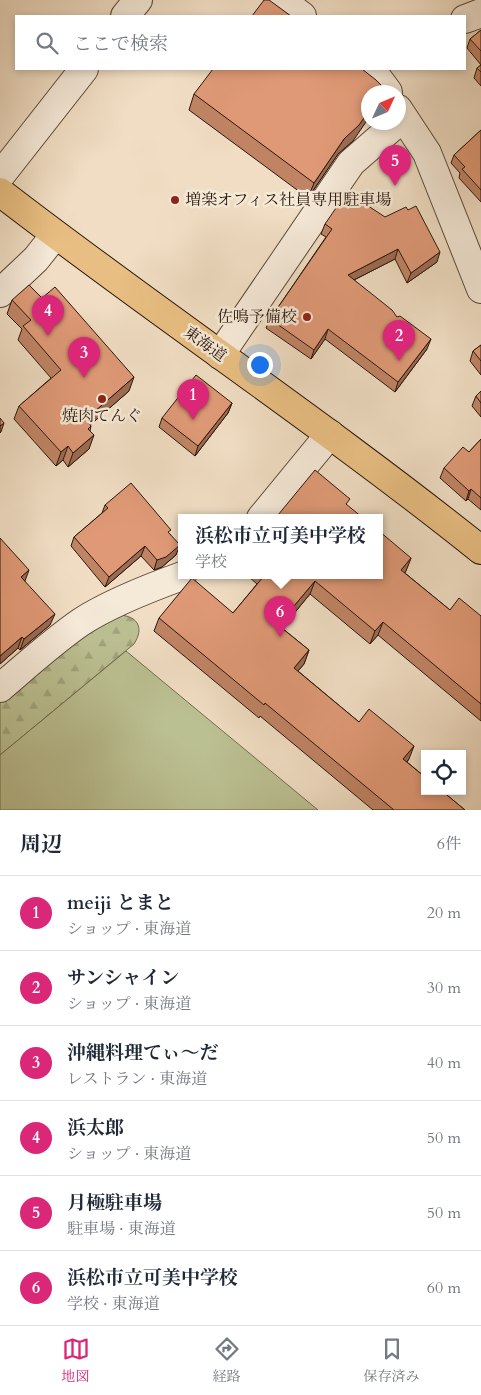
<!DOCTYPE html>
<html lang="ja">
<meta charset="utf-8">
<style>
body{margin:0;font-family:Cardo,"Noto Serif JP",serif;background:#f6f6f7;color:#1f2937}
.controls{position:absolute;right:15px;bottom:15px;display:grid;overflow:hidden;border-radius:0px;box-shadow:0 2px 8px #0003}
.controls button{width:45px;height:45px;display:grid;place-items:center;padding:0;border:0;border-bottom:1px solid #e0e1e3;background:#fff;color:#1f2937;font:25px sans-serif}
.compass{position:absolute;left:361px;top:85px;width:45px;height:45px;border-radius:50%;background:#fff;box-shadow:0 2px 8px #0003;rotate:46deg}
.you{position:absolute;left:259px;top:364px;width:18px;height:18px;margin:-12px;border:4px solid #fff;border-radius:50%;background:#1a73e8;box-shadow:0 0 0 8px #1a73e833}
.badge{display:grid;place-items:center;width:32px;height:32px;border-radius:50%;background:#db2777;color:#fff;font-size:16px;font-weight:700}
.pin{position:absolute;translate:-50% -41px;filter:drop-shadow(0 1px 2px #0008)}
.pin::after{content:'';position:absolute;top:26px;width:18px;height:15px;background:inherit;clip-path:polygon(0 0,100% 0,50% 100%)}
.popup{position:absolute;left:178px;top:514px;width:205px;height:65px;box-sizing:border-box;display:grid;place-content:center;border-radius:0px;background:#fff;filter:drop-shadow(0 1px 4px #0005);font-size:16px;white-space:nowrap;color:#747a83}
.popup b{font-size:19px;color:#1f2937}
.popup::after{content:'';position:absolute;left:50%;top:100%;margin-left:-10px;border:10px solid transparent;border-top-color:#fff}
.list{margin:0;padding:0;list-style:none}
h2{display:flex;justify-content:space-between;align-items:center;height:65px;margin:0;padding:0 20px;font-size:21px}
h2 small{font-size:16px;font-weight:400;color:#747a83}
.list li{display:grid;grid-template-columns:32px 1fr auto;gap:15px;align-items:center;box-sizing:border-box;height:75px;padding:0 20px;border-top:1px solid #e0e1e3}
.list b{display:block;font-size:19px;white-space:nowrap}
.list p{margin:0;font-size:16px;white-space:nowrap;color:#747a83}
.list em{font-size:16px;font-style:normal;color:#747a83}
.icon{flex:none;width:28px;height:28px;fill:none;stroke:currentColor;stroke-width:2;stroke-linecap:round;stroke-linejoin:round}
.map{position:relative;flex:none;width:481px;height:810px;overflow:hidden}
.search{position:absolute;background:#fff;box-shadow:0 2px 8px #0003;left:15px;right:15px;top:15px;height:55px;display:flex;align-items:center;gap:12px;box-sizing:border-box;padding:0 18px;border-radius:0px;color:#747a83;font-size:19px}
.sheet{height:515px;background:#fff}
nav{display:flex;justify-content:space-around;align-items:center;box-sizing:border-box;height:70px;border-top:1px solid #e0e1e3;background:#fff;font-size:14px;color:#747a83}
nav a{display:grid;justify-items:center;gap:2px}
nav .on{color:#db2777}
.map>svg:first-child{display:block}
</style>
<div class="map">
<svg width="481" height="810" viewBox="0 0 481 810">
<defs>
<pattern id="forest-firs" width="22" height="20" patternUnits="userSpaceOnUse" patternTransform="scale(1.25)"><rect width="22" height="20" fill="#bbc092"/><path d="M5 1l3.5 6h-7zM16 11l3.5 6h-7z" fill="#a1a47d"/></pattern>
</defs>
<rect width="100%" height="100%" fill="#f0ddc3"/>
<filter id="stains"><feTurbulence type="fractalNoise" baseFrequency=".004" numOctaves="4"/><feColorMatrix values="0 0 0 0 .2 0 0 0 0 .09 0 0 0 0 .02 0 0 0 .5 -.17"/></filter>
<radialGradient id="worn" r=".72"><stop offset=".6" stop-color="#630" stop-opacity="0"/><stop offset="1" stop-color="#630" stop-opacity=".3"/></radialGradient>
<path fill="url(#forest-firs)" stroke="#726c4e" d="M 117,615 C 137,615 145,627 134,644 L 0,755 L 0,702 L 70,643 Z"/>
<path fill="#bbc092" stroke="#726c4e" d="M 126,651 L 318,810 L 0,810 L 0,755 Z"/>
<g fill="none" stroke-linecap="round" stroke-linejoin="round">
<defs>
<path id="minor" d="M 281,0 L 302,16
M 125,16 L 138,0
M 465,19 L 481,13
M 367,69 L 376,76 L 388,92
M 398,109 L 427,153 L 481,289
M 0,176 L 84,69
M 0,293 L 36,259 L 55,235
M 220,355 L 351,163 L 398,122
M 261,518 L 330,434
M 0,688 C 26,666 52,642 81,622 C 110,603 149,588 182,576"/>
<path id="highway" d="M 0,192 C 158,314 325,425 481,550"/>
</defs>
<use href="#minor" stroke="#5b4838" stroke-width="30"/>
<use href="#highway" stroke="#29170a" stroke-width="30"/>
<use href="#minor" stroke="#f5e9d8" stroke-width="28"/>
<use href="#highway" stroke="#e8be82" stroke-width="28"/>
</g>
<path fill="#c08465" stroke="#29170a" d="M 481,30 L 481,86 L 474,78 L 477,68 L 481,65 L 467,48 L 470,39 Z
M 385,89 L 384,92 L 368,92 L 353,141 L 338,154 L 308,198 L 189,110 L 194,94 Z
M 481,130 L 481,202 L 459,178 L 460,173 L 451,163 L 454,155 Z
M 325,224 L 437,262 L 407,283 L 395,259 L 354,280 L 397,317 L 427,349 L 395,392 L 325,339 L 311,359 L 266,328 L 270,319 L 326,237 L 321,234 Z
M 12,300 L 129,391 L 90,425 L 91,426 L 90,431 L 89,449 L 68,467 L 63,460 L 56,466 L 14,419 L 19,406 L 51,378 L 18,340 L 22,329 L 7,314 Z
M 481,345 L 481,375 L 470,361 L 473,351 Z
M 481,391 L 481,417 L 472,406 L 476,396 Z
M 232,403 L 228,413 L 195,456 L 159,427 L 162,418 Z
M 481,439 L 481,510 L 468,499 L 466,501 L 440,478 L 444,468 L 469,452 Z
M 105,505 L 170,534 L 176,555 L 162,567 L 154,570 L 141,556 L 105,587 L 71,546 L 74,537 L 102,513 Z
M 0,538 L 50,625 L 20,650 L 18,648 L 0,664 Z
M 411,558 L 405,573 L 450,610 L 481,616 L 481,721 L 378,635 L 370,644 L 310,594 L 282,628 L 309,650 L 304,664 L 298,671 L 359,722 L 409,759 L 407,762 L 465,810 L 373,810 L 260,716 L 259,718 L 154,631 L 159,618 L 233,613 L 257,584 L 248,576 L 379,576 Z"/>
<path fill="#9c6b53" stroke="#29170a" d="M 368,112 L 368,119 L 353,141 L 338,154 L 308,198 L 314,183 L 344,139 Z
M 398,249 L 395,259 L 344,285 L 348,275 Z
M 440,252 L 437,262 L 407,283 L 411,273 Z
M 328,329 L 325,339 L 311,359 L 314,350 Z
M 431,339 L 427,349 L 395,392 L 398,382 Z
M 134,377 L 129,391 L 81,433 L 86,419 Z
M 232,403 L 228,413 L 195,456 L 198,446 Z
M 4,423 L 1,432 L 0,433 L 0,426 Z
M 94,435 L 89,449 L 68,467 L 73,453 Z
M 68,446 L 63,460 L 56,466 L 61,452 Z
M 471,489 L 468,499 L 466,501 L 469,491 Z
M 180,545 L 176,555 L 162,567 L 154,570 L 157,560 Z
M 145,546 L 141,556 L 105,587 L 109,577 Z
M 411,558 L 406,571 L 396,583 L 401,570 Z
M 29,570 L 25,581 L 21,577 Z
M 315,581 L 310,594 L 274,638 L 278,625 Z
M 55,614 L 50,625 L 20,650 L 24,639 Z
M 383,622 L 378,635 L 370,644 L 375,631 Z
M 22,637 L 18,648 L 0,664 L 0,656 Z
M 309,650 L 304,664 L 289,681 L 294,668 Z
M 414,746 L 409,759 L 398,772 L 403,759 Z"/>
<path fill="#df9976" stroke="#29170a" d="M 264,0 L 269,0 L 291,16 L 252,16 Z
M 481,30 L 481,51 L 470,39 Z
M 481,65 L 481,72 L 477,68 Z
M 213,69 L 362,69 L 376,80 L 385,89 L 383,92 L 368,92 L 368,112 L 359,125 L 344,139 L 314,183 L 194,94 Z
M 481,130 L 481,190 L 462,169 L 465,167 L 454,155 Z
M 347,192 L 385,217 L 406,207 L 408,210 L 416,206 L 440,252 L 411,273 L 398,249 L 348,275 L 392,310 L 397,317 L 400,316 L 431,339 L 398,382 L 328,329 L 314,350 L 270,319 L 332,229 L 325,224 Z
M 29,285 L 42,298 L 55,287 L 134,377 L 86,419 L 91,426 L 88,429 L 94,435 L 73,453 L 68,446 L 61,452 L 19,406 L 61,370 L 23,326 L 31,320 L 12,300 Z
M 481,345 L 481,361 L 473,351 Z
M 196,375 L 232,403 L 198,446 L 162,418 Z
M 481,391 L 481,403 L 476,396 Z
M 0,418 L 4,423 L 0,426 Z
M 481,439 L 481,498 L 471,489 L 469,491 L 444,468 L 463,447 L 469,452 Z
M 315,470 L 350,499 L 346,504 L 363,518 L 272,518 L 278,515 Z
M 131,483 L 171,530 L 168,532 L 180,545 L 166,557 L 157,560 L 145,546 L 109,577 L 74,537 L 108,508 L 105,505 Z
M 379,531 L 411,558 L 401,570 L 450,610 L 459,598 L 481,616 L 481,704 L 383,622 L 375,631 L 315,581 L 278,625 L 309,650 L 294,668 L 359,722 L 369,709 L 414,746 L 403,759 L 425,777 L 425,791 L 442,791 L 465,810 L 394,810 L 265,703 L 264,705 L 159,618 L 192,578 L 233,613 L 264,576 L 379,576 Z
M 0,538 L 29,570 L 21,577 L 55,614 L 24,639 L 22,637 L 0,656 Z"/>
<g fill="#8f2418" stroke="#f5e9d8" stroke-width="2">
<circle cx="175" cy="200" r="5"/>
<circle cx="307" cy="317" r="5"/>
<circle cx="102" cy="399" r="5"/>
</g>
<g text-anchor="middle" dominant-baseline="central" stroke-width="5" stroke-linejoin="round" paint-order="stroke">
<g font-size="16" fill="#29170a" stroke="#f5e9d8" text-anchor="start">
<text x="185" y="200">増楽オフィス社員専用駐車場</text>
<text x="297" y="317" text-anchor="end">佐鳴予備校</text>
<text x="102" y="416" text-anchor="middle">焼肉てんぐ</text>
</g>
<g font-size="16" fill="#29170a" stroke="#f5e9d8">
<text transform="translate(205 344) rotate(36)">東海道</text>
</g>
</g>
<rect width="100%" height="100%" filter="url(#stains)"/>
<rect width="100%" height="100%" fill="url(#worn)"/>
</svg>
<div class="controls">
<button><svg class="icon" aria-label="locate" viewBox="0 0 24 24"><circle cx="12" cy="12" r="6"/><path d="M12 2v4M12 18v4M2 12h4M18 12h4"/></svg></button>
</div>
<svg class="compass" viewBox="-18 -18 36 36"><path d="M0-13l5 13h-10z" fill="#e53935"/><path d="M0 13l5-13h-10z" fill="#747a83"/></svg>
<div class="you"></div>
<div class="pin badge" style="left:193px;top:420px">1</div>
<div class="pin badge" style="left:399px;top:361px">2</div>
<div class="pin badge" style="left:84px;top:378px">3</div>
<div class="pin badge" style="left:48px;top:336px">4</div>
<div class="pin badge" style="left:395px;top:186px">5</div>
<div class="pin badge" style="left:280px;top:637px">6</div>
<div class="popup"><b>浜松市立可美中学校</b>学校</div>
<div class="search"><svg class="icon" aria-label="search" viewBox="0 0 24 24"><circle cx="10" cy="10" r="6"/><path d="M15 15l6 6"/></svg>ここで検索</div>
</div>
<section class="sheet">
<h2>周辺<small>6件</small></h2>
<ul class="list">
<li><span class="badge">1</span><div><b>meiji とまと</b><p>ショップ · 東海道</p></div><em>20 m</em></li>
<li><span class="badge">2</span><div><b>サンシャイン</b><p>ショップ · 東海道</p></div><em>30 m</em></li>
<li><span class="badge">3</span><div><b>沖縄料理てぃ〜だ</b><p>レストラン · 東海道</p></div><em>40 m</em></li>
<li><span class="badge">4</span><div><b>浜太郎</b><p>ショップ · 東海道</p></div><em>50 m</em></li>
<li><span class="badge">5</span><div><b>月極駐車場</b><p>駐車場 · 東海道</p></div><em>50 m</em></li>
<li><span class="badge">6</span><div><b>浜松市立可美中学校</b><p>学校 · 東海道</p></div><em>60 m</em></li>
</ul>
</section>
<nav>
<a class="on"><svg class="icon" aria-label="map" viewBox="0 0 24 24"><path d="M3 6l6-2 6 2 6-2v14l-6 2-6-2-6 2zM9 4v14M15 6v14"/></svg>地図</a>
<a><svg class="icon" aria-label="directions" viewBox="0 0 24 24"><path d="M12 3l9 9-9 9-9-9zM9 14v-3h6M13 9l2 2-2 2"/></svg>経路</a>
<a><svg class="icon" aria-label="saved" viewBox="0 0 24 24"><path d="M7 4h10v16l-5-4-5 4z"/></svg>保存済み</a>
</nav>
